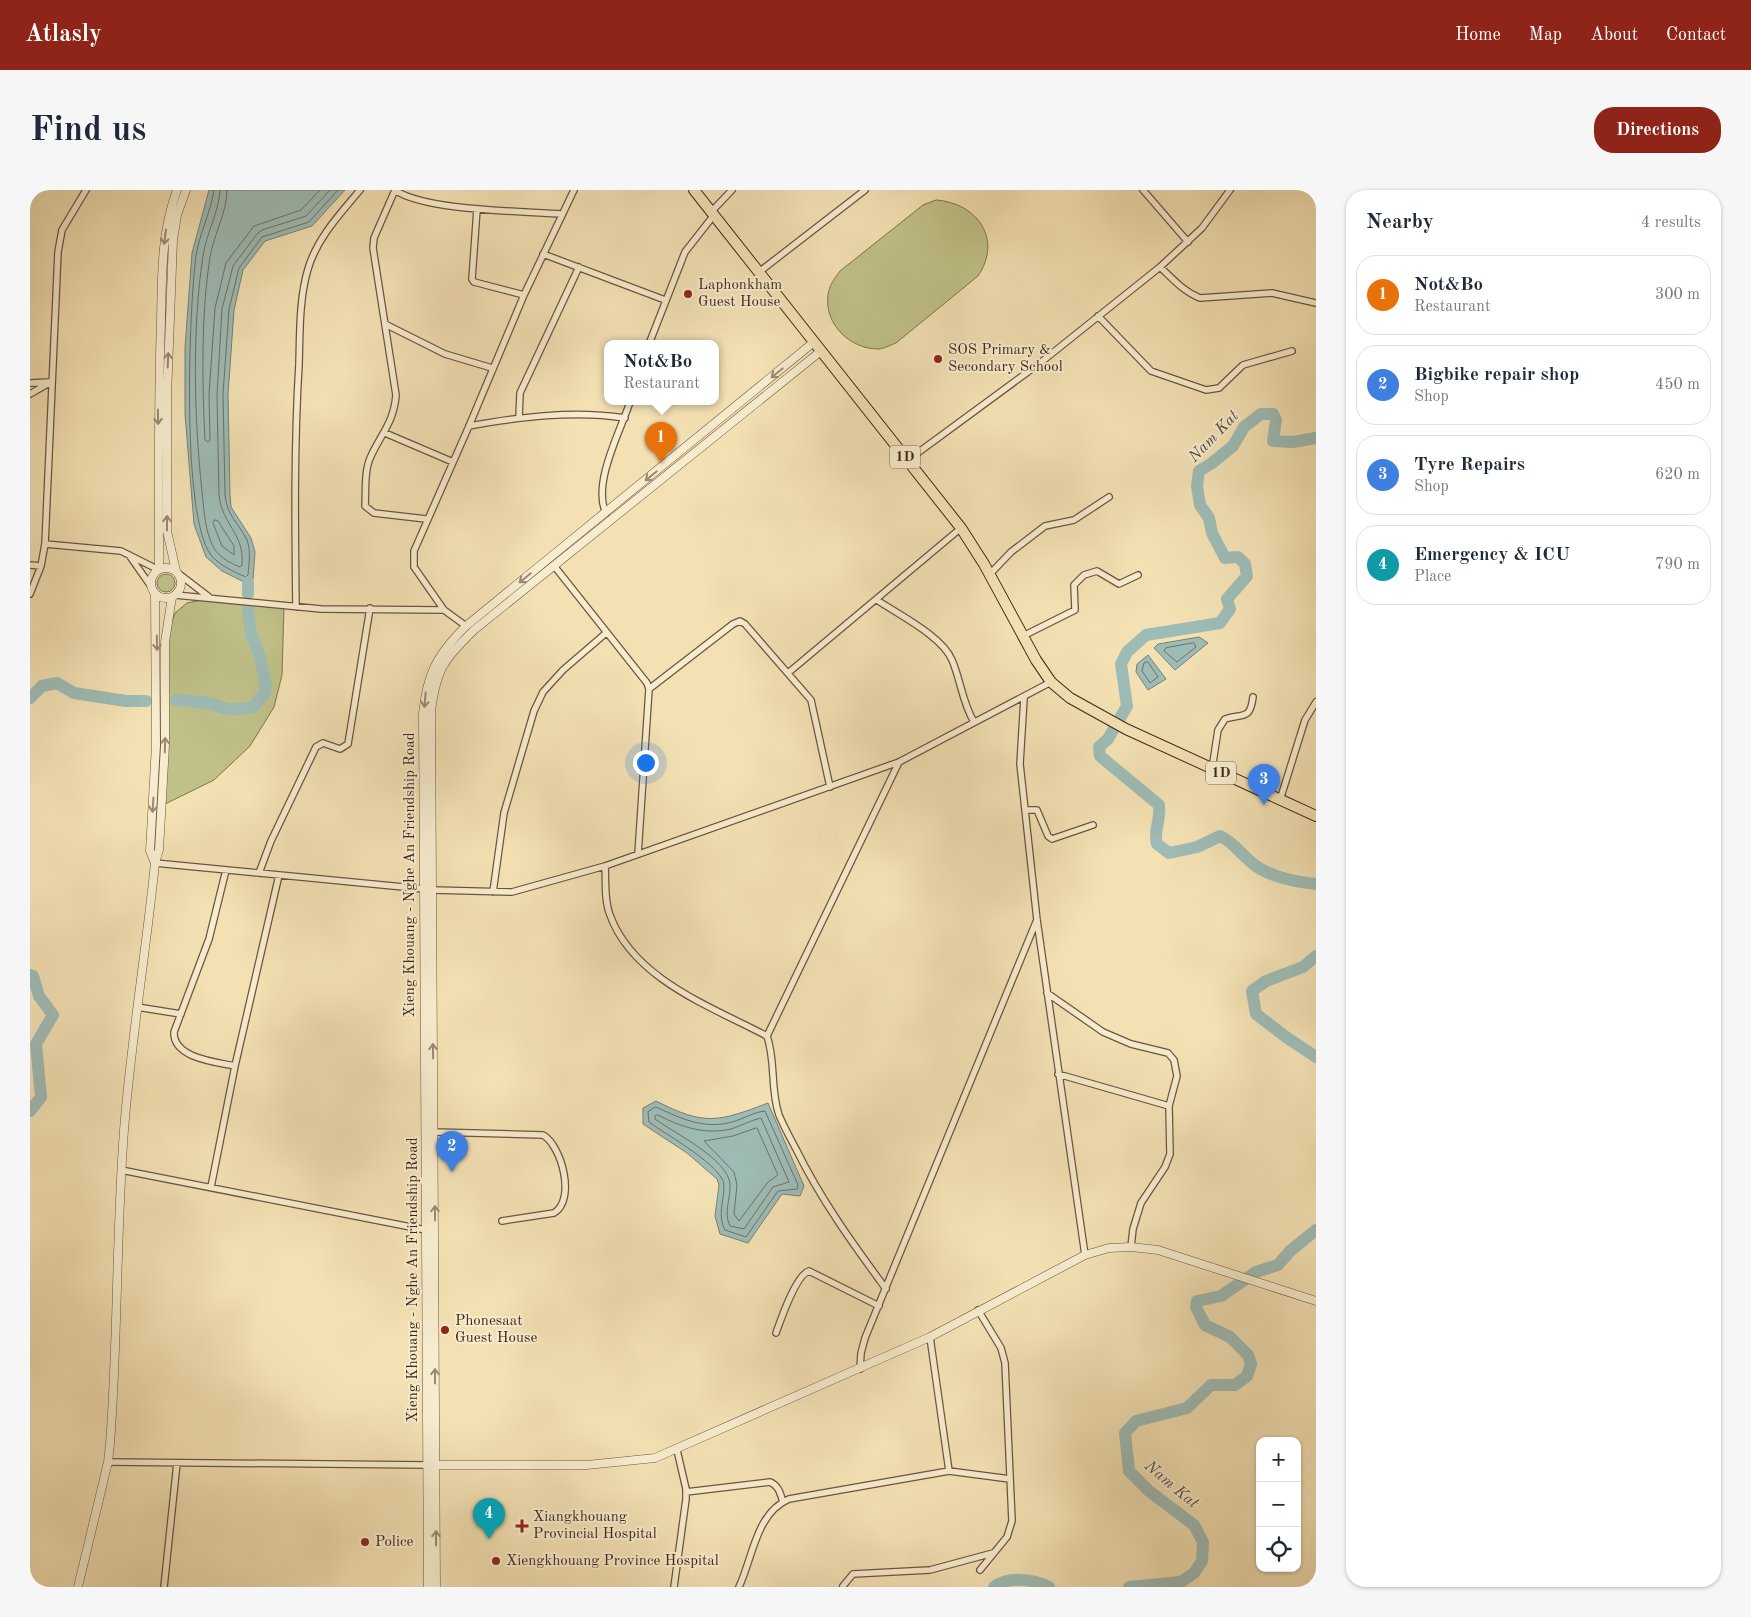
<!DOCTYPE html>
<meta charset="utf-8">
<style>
body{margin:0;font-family:"Old Standard TT",serif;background:#f6f6f7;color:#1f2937}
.controls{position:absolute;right:15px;bottom:15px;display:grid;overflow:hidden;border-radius:10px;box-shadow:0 1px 4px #0004}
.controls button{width:45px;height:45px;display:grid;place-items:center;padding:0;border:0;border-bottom:1px solid #e0e1e3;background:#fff;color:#1f2937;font:25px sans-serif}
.you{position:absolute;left:615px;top:572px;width:18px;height:18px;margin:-12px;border:4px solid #fff;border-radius:50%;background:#1a73e8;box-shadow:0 0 0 8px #1a73e833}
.badge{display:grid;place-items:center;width:32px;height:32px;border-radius:50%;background:#8f2418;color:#fff;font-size:16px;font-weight:700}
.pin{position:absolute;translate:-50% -41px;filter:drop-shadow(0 1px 2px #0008)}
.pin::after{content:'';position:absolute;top:26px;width:18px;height:15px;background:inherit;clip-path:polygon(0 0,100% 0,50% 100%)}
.popup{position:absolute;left:574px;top:150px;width:115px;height:65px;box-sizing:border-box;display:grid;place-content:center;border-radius:10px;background:#fff;filter:drop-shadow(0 1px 4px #0005);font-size:16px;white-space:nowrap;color:#747a83}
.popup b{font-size:19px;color:#1f2937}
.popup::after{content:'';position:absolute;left:50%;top:100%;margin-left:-10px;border:10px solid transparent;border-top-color:#fff}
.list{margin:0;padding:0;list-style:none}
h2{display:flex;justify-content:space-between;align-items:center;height:65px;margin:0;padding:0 20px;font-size:21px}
h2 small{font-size:16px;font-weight:400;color:#747a83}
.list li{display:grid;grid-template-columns:32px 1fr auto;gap:15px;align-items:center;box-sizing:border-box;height:80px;margin:0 10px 10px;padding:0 10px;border:1px solid #e0e1e3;border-radius:20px}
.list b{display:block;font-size:19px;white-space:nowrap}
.list p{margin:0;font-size:16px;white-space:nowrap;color:#747a83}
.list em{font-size:16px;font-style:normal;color:#747a83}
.icon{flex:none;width:28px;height:28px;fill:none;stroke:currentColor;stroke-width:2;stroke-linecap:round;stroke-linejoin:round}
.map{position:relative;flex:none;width:1286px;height:1397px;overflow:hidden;border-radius:20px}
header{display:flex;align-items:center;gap:30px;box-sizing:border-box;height:70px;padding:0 25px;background:#8f2418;color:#fff}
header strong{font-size:24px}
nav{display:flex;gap:28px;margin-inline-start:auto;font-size:18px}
.intro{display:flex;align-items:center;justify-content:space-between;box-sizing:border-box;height:120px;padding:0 30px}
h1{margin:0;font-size:35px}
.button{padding:12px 22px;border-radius:20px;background:#8f2418;color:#fff;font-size:18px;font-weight:700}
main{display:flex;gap:30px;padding:0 30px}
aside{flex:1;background:#fff;border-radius:20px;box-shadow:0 1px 4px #0004}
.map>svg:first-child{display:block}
</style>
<header>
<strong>Atlasly</strong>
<nav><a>Home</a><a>Map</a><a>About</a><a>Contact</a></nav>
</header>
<div class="intro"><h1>Find us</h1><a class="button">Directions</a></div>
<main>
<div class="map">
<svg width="1286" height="1397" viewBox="0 0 1286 1397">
<rect width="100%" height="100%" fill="#f3e1b4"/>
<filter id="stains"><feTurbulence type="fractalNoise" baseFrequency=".004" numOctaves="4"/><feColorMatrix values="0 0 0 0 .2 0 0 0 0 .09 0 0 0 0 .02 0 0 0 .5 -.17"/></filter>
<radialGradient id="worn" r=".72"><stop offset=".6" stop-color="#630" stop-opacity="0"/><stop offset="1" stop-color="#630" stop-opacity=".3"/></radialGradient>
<path fill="#c0c189" stroke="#807350" d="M 906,10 C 947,13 973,49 948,86 L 866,153 C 860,155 854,159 848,159 C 820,159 794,134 798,105 C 799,96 804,89 810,81 L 893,15 Z
M127 393a9 9 0 1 1 18 0a9 9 0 1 1-18 0Z
M 181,408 L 254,416 L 252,485 L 244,517 L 220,556 L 184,590 L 133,615 L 135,452 L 145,423 L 157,413 Z"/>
<path fill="#9ebcb6" stroke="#788077" d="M 179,0 L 315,0 L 282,36 L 235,51 L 213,80 L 204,120 L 198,205 L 200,304 L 201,317 L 221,348 L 225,362 L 223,390 L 214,392 L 192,381 L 176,367 L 164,334 L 155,224 L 155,158 L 162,63 Z
M 1169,447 L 1178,453 L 1145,480 L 1124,458 L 1128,454 Z
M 1118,465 L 1136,489 L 1118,500 L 1106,482 L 1107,474 Z
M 626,911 C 675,936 688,932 738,913 L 774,996 L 770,1006 L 752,1004 L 718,1053 L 690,1044 L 685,1026 L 689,995 L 687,989 L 657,963 L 613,934 L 613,918 Z"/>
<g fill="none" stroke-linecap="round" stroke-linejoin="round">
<path stroke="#6f7067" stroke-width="1" d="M 184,0 C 181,22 169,44 166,66 C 159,119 151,326 181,365 C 189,375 204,382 216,387 L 218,385 C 219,373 221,361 217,350 C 208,332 197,326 195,305 L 193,204 L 199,119 L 209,78 L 232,47 L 279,32 L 308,0
M 190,0 C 189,22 176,44 173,66 C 162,138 164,229 172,301 C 174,320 175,344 185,360 C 191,368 202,374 210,377 L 212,375 C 215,344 192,335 189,305 L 187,205 L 192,119 L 203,76 L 227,44 L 232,40 L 276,26 L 300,0
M 197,0 C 197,22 184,44 180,67 C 171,123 172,193 175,250 L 178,252 L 180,250 L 179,204 L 185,118 L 196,73 L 224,36 L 271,20 L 290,0
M 185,330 L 188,331 L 204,356 L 204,365 L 192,356 L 183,333 Z
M 1164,453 L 1166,457 L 1147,472 L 1134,461 L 1136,458 Z
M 1118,472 L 1128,487 L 1120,493 L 1112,481 L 1114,473 Z
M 626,917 C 650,928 674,940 702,932 C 713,929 724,922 735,921 L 768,995 L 767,999 L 748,1001 L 716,1047 L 695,1040 C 687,1025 694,1012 694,995 C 693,976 635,944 619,932 L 618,922 Z
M 628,925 C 651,937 675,945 701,939 C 711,936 721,930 731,928 L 759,992 L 743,997 L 714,1039 L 700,1036 C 693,1022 701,1009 700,994 C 698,969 644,943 625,929 L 625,926 Z
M 727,938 L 748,985 L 738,992 L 709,1031 L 704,1024 L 707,995 L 704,982 L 674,951 L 703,946 Z"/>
<path stroke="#9ebcb6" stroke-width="12" d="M 1286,248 L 1263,252 L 1243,251 L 1246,230 L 1243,224 L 1231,224 L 1214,237 L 1203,256 L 1182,273 L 1169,281 L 1167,296 L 1170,315 L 1179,328 L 1182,343 L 1195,368 L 1208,367 L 1215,374 L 1217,386 L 1197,409 L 1200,419 L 1190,433 L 1116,445 L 1097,462 L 1091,474 L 1097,516 L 1078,549 L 1069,557 L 1070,566 L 1129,615 C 1131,631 1123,641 1127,654 L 1139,663 L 1167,657 L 1190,646 C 1204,652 1213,667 1226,676 C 1242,687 1267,692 1286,694
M 218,392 L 218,404
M 0,508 L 12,496 L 27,493 L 44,503 L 96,511 L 116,511
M 146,510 L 178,513 L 201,520 L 223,517 L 235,503 L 236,496 L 230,467 L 221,444 L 218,420
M 1286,766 L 1273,777 L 1236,791 L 1222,801 L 1226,824 L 1256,847 L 1286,867
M 0,785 L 3,786 L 9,806 L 23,825 L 6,854 L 11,907 L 0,921
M 964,1397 C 978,1386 1004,1389 1019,1397
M 1099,1397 L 1151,1392 L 1164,1383 L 1172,1371 L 1173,1352 L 1164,1335 L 1119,1301 L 1099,1281 L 1095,1243 L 1106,1231 L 1157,1218 L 1181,1195 L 1205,1195 L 1217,1186 L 1221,1174 L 1218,1165 L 1200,1147 L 1175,1135 L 1166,1117 L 1167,1111 L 1191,1106 L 1226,1082 L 1248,1075 L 1260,1061 L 1286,1040"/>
<defs>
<path id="minor" d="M 365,0 L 344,48 L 343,58 L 366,205 C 364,232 351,244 341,266 C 334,280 336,301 335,316 L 344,323 L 396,329
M 365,0 C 394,21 494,21 532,24
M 1113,0 L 1158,52
M 447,19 L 442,89 L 444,92 L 494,105
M 681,22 L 702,0
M 513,64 L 635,110
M 1130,77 C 1143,89 1154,102 1170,108 L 1242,103 L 1286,113
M 729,82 L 835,0
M 1068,126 L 1121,181 L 1176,200 L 1189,198 L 1213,175 L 1262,161
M 355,134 L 415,164 L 462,178
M 619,154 L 655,62 L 684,25
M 0,193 L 19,192
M 0,204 L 21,192
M 489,228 L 490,203 L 549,77
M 439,236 C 490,227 543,220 595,228
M 355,243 L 423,272
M 878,270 L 1010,173 L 1130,77 L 1172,38 L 1200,0
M 576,323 C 562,294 590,242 600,212
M 15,354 L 91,361 L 127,379
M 99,365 L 120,395
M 0,375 L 11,376
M 525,377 L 617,493 L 619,499 L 608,664
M 149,384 L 179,407
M 960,384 L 981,362 L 1015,336 L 1044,330 L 1079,307
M 0,404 L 11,376 L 15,354 L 28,62 L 32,40 L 56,0
M 145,405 L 291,419 L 414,420 L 436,436
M 847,410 C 869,425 912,446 922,470 C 931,491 932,512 944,532
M 266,417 C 265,336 264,255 269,174 C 270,143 269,109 278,79 C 287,48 310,24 330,0
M 414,420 L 384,377 L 384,361 L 439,236 L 494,105 L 544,0
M 993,446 L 1045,420 L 1044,395 L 1054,385 L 1067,381 L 1089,394 L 1108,385
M 758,483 L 931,338
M 619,499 L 703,434 L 710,431 L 715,434 L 781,510 L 800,597
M 994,508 L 990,574 L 1007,730 L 1055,1065
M 1182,579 L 1188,540 L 1195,529 C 1213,523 1220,531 1223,507
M 1250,610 L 1275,530 L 1286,512
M 996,620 L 1007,620 L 1018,646 L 1022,649 L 1063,635
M 125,673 L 394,699
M 575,676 C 576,692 574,710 580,725 C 603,789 682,817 737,846 C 746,872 740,899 749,925 C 754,937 760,948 766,959 C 791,1010 823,1054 856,1099
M 196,680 L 179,749 L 144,842 C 143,868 185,872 205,876
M 229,683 L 241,651 L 286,557 L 293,553 L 310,559 L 318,554 L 340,418
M 402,700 L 482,702 L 575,676 L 869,572 L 1021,492
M 463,702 L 474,623 L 504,521 L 513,502 L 533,480 L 576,443
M 1017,803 L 1073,842 L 1101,854 L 1138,863 L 1144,870 L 1147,886 L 1139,916 L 1140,964 L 1135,977 L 1111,1013 L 1103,1039 L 1101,1057
M 107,817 L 151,824
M 737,846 L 869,572
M 1028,884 L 1139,916
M 404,942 L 513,945 C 532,956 546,1010 524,1023 L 472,1031
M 91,980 L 396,1040
M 181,997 L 205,876 L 249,685
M 948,1120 L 971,1158 L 975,1173 L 982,1331 L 977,1347 L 950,1380
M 746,1143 C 751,1129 766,1085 779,1081 L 849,1116
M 900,1147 L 919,1281
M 830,1179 L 831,1163 L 835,1148 L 1006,732
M 78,1272 L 397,1275
M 656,1302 L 740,1292 C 749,1296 750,1303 753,1312
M 813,1396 L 823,1384 L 900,1380 L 963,1363
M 134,1397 L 147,1273
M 644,1397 L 656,1309 L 656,1299 L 647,1260
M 709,1397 C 723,1367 726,1323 759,1309 L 919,1281 L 980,1289"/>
<path id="tertiary" d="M121 393a15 15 0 1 1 30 0a15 15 0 1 1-30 0Z
M 129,378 C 129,296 128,214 131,131 C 132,87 131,42 147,0
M 146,381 L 137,341 L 137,206 L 143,50 L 147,25 L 156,0
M 125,404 L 126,555 L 120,661 L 125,673
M 401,1275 L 557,1275 L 625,1268 L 900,1147 L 1055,1065 L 1079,1058 L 1101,1057 L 1128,1060 L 1286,1111
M 48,1397 L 78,1272 L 80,1254 C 88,1150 86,1045 94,940 C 101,851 116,762 125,673 L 129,660 L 135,555 L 135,452 L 142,407
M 398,1397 L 393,524 C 397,483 407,465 436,436 L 784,152
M 406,1397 L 401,522 C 406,479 414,470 444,440 L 791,161"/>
<path id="trunk" d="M 664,0 L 931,338 L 954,374 L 1006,470 L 1021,492 L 1040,508 L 1096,539 L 1286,626"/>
</defs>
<use href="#minor" stroke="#6d543f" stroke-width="8"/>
<use href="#tertiary" stroke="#6d543f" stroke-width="9"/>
<use href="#trunk" stroke="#402518" stroke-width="12"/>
<use href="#minor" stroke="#f7ecce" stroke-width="5.5"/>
<use href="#tertiary" stroke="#f7ecce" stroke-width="8"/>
<use href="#trunk" stroke="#f3e1b4" stroke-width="10"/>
</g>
<defs><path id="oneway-shaft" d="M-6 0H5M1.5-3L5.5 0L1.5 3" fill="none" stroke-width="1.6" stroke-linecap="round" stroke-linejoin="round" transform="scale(1.25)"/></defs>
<g stroke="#9c8873">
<use href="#oneway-shaft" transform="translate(135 47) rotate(97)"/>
<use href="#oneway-shaft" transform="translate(138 170) rotate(-88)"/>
<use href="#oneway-shaft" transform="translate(747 183) rotate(141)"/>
<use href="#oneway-shaft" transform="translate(128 227) rotate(89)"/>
<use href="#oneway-shaft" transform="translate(621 286) rotate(141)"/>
<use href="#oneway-shaft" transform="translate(137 333) rotate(-90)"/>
<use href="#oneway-shaft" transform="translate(495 388) rotate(141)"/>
<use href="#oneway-shaft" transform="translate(127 453) rotate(89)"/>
<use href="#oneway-shaft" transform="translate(395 510) rotate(95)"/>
<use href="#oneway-shaft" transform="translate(135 555) rotate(-89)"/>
<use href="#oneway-shaft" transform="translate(123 615) rotate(93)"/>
<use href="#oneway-shaft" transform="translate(403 861) rotate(-91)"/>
<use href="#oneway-shaft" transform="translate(405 1023) rotate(-90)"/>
<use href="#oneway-shaft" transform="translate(405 1186) rotate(-90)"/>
<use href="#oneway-shaft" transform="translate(406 1348) rotate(-90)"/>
</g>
<g fill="#8f2418" stroke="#f7ecce" stroke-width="2">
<circle cx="658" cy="104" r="5"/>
<circle cx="908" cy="169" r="5"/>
<circle cx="415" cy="1140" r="5"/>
<path d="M489.5 1328.5h5v5h5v5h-5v5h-5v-5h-5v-5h5z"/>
<circle cx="335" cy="1352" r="5"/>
<circle cx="466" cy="1371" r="5"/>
</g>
<g text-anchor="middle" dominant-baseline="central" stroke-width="4" stroke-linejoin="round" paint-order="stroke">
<g fill="#f7ecce" stroke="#77614f" stroke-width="1">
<rect x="860" y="255.5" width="30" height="23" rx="4"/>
<rect x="1176" y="571.5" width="30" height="23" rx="4"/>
</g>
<g font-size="14" font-weight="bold" fill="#402518">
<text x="875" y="267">1D</text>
<text x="1191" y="583">1D</text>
</g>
<g font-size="15" fill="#402518" stroke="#f7ecce" text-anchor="start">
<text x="668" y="95">Laphonkham<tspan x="668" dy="17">Guest House</tspan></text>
<text x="918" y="160">SOS Primary &amp;<tspan x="918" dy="17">Secondary School</tspan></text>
<text x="425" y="1131">Phonesaat<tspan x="425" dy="17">Guest House</tspan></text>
<text x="503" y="1327">Xiangkhouang<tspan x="503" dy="17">Provincial Hospital</tspan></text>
<text x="345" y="1352">Police</text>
<text x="476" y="1371">Xiengkhouang Province Hospital</text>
</g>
<g font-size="15" fill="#402518" stroke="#f7ecce">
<text transform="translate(380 685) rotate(-90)">Xieng Khouang - Nghe An Friendship Road</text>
<text transform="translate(383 1090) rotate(-90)">Xieng Khouang - Nghe An Friendship Road</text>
</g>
<g font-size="16" font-style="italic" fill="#584b40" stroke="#f7ecce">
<text transform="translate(1184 247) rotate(-46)">Nam Kat</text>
<text transform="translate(1141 1295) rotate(40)">Nam Kat</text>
</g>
</g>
<rect width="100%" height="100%" filter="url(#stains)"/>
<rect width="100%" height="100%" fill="url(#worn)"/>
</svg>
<div class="controls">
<button>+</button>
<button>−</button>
<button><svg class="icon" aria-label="locate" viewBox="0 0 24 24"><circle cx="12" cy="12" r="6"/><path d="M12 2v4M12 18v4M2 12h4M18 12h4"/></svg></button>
</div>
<div class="you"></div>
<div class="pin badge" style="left:631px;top:273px;background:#e8710a">1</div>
<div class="popup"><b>Not&amp;Bo</b>Restaurant</div>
<div class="pin badge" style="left:422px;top:982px;background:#3f7fe0">2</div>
<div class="pin badge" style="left:1234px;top:615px;background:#3f7fe0">3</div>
<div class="pin badge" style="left:459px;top:1349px;background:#0f9aa8">4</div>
</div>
<aside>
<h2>Nearby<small>4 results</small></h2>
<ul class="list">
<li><span class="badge" style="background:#e8710a">1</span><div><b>Not&amp;Bo</b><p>Restaurant</p></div><em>300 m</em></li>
<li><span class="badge" style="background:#3f7fe0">2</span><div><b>Bigbike repair shop</b><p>Shop</p></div><em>450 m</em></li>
<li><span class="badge" style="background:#3f7fe0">3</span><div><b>Tyre Repairs</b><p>Shop</p></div><em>620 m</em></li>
<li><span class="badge" style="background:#0f9aa8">4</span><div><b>Emergency &amp; ICU</b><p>Place</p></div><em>790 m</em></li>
</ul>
</aside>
</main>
